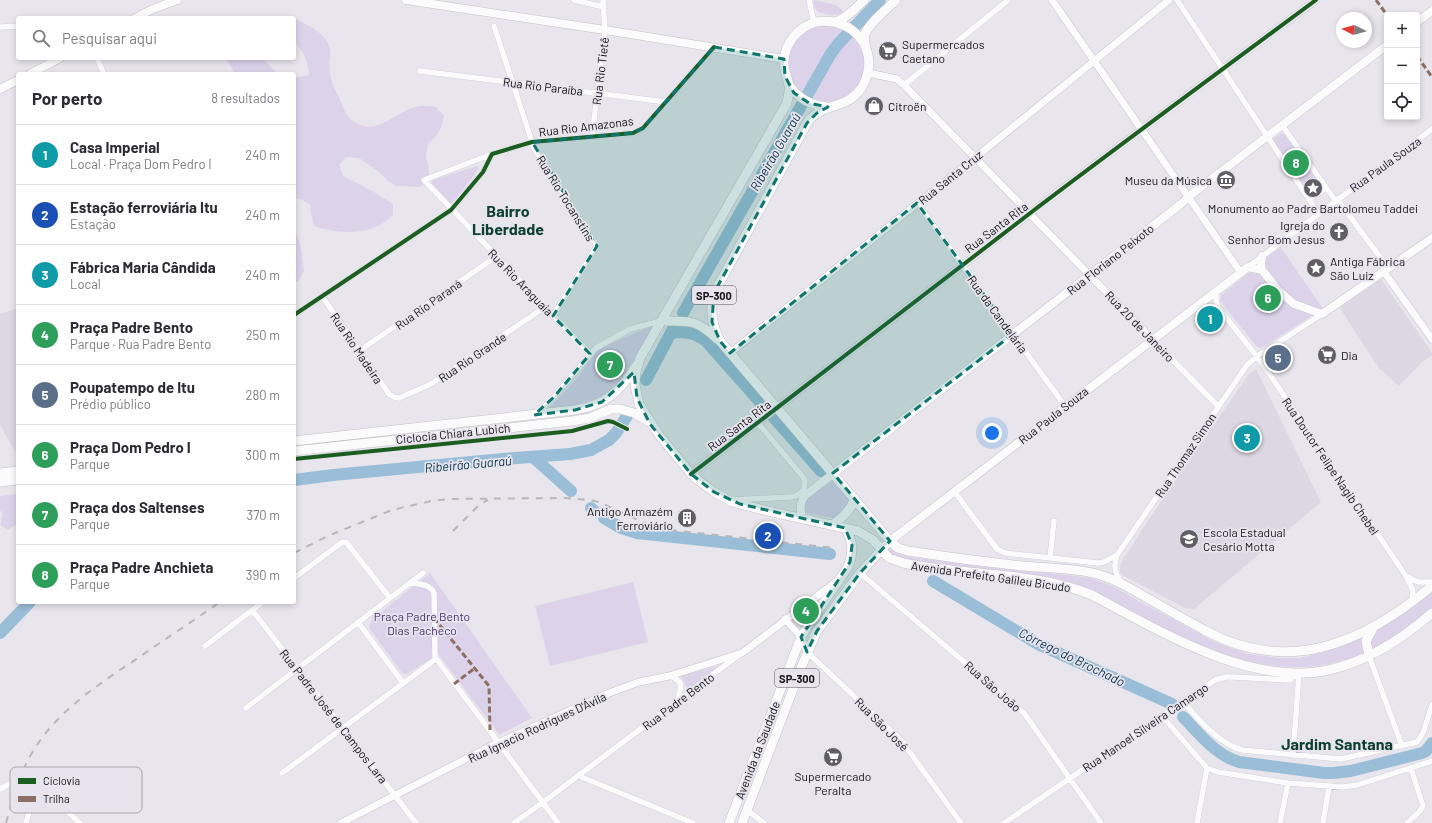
<!DOCTYPE html>
<html lang="pt">
<meta charset="utf-8">
<style>
body{margin:0;font-family:Barlow,sans-serif;background:#f2f2f3;color:#2b2b33}
.controls{position:absolute;right:12px;top:12px;display:grid;overflow:hidden;border-radius:4px;box-shadow:0 2px 6px #0003}
.controls button{width:36px;height:36px;display:grid;place-items:center;padding:0;border:0;border-bottom:1px solid #e1e1e2;background:#fff;color:#2b2b33;font:20px sans-serif}
.compass{position:absolute;left:1336px;top:12px;width:36px;height:36px;border-radius:50%;background:#fff;box-shadow:0 2px 6px #0003;rotate:276deg}
.you{position:absolute;left:992px;top:433px;width:14px;height:14px;margin:-10px;border:3px solid #fff;border-radius:50%;background:#1a73e8;box-shadow:0 0 0 6px #1a73e833}
.badge{display:grid;place-items:center;width:26px;height:26px;border-radius:50%;background:#d93025;color:#fff;font-size:13px;font-weight:700}
.pin{position:absolute;translate:-50% -50%;border:2px solid #fff;box-shadow:0 1px 4px #0006}
.list{margin:0;padding:0;list-style:none}
h2{display:flex;justify-content:space-between;align-items:center;height:52px;margin:0;padding:0 16px;font-size:17px}
h2 small{font-size:13px;font-weight:400;color:#7c7c81}
.list li{display:grid;grid-template-columns:26px 1fr auto;gap:12px;align-items:center;box-sizing:border-box;height:60px;padding:0 16px;border-top:1px solid #e1e1e2}
.list b{display:block;font-size:15px;white-space:nowrap}
.list p{margin:0;font-size:13px;white-space:nowrap;color:#7c7c81}
.list em{font-size:13px;font-style:normal;color:#7c7c81}
.icon{flex:none;width:22px;height:22px;fill:none;stroke:currentColor;stroke-width:2;stroke-linecap:round;stroke-linejoin:round}
.map{position:relative;flex:none;width:1432px;height:823px;overflow:hidden}
.search{position:absolute;background:#fff;box-shadow:0 2px 6px #0003;left:16px;top:16px;width:280px;height:44px;display:flex;align-items:center;gap:10px;box-sizing:border-box;padding:0 14px;border-radius:4px;color:#7c7c81;font-size:15px}
.panel{position:absolute;background:#fff;box-shadow:0 2px 6px #0003;left:16px;top:72px;width:280px;height:532px;border-radius:4px}
.map>svg:first-child{display:block}
</style>
<div class="map">
<svg width="1432" height="823" viewBox="0 0 1432 823">
<rect width="100%" height="100%" fill="#e8e6ec"/>
<path fill="#dbd7e3" d="M 1381,279 L 1432,353 L 1432,355 L 1422,362 L 1399,386 L 1378,367 L 1340,308 Z
M 18,308 L 18,453 L 16,453 L 0,425 L 0,314 Z
M 1256,369 L 1321,502 L 1194,609 L 1185,608 L 1122,575 L 1120,572 L 1120,564 L 1147,522 L 1249,374 Z"/>
<path fill="#dcd3eb" d="M 815,0 L 836,5 L 842,9 L 843,13 C 838,16 821,15 817,11 C 815,9 814,5 813,2 Z
M 294,18 C 307,25 327,33 330,49 C 331,57 328,65 330,73 C 331,84 337,92 341,101 C 343,106 344,111 347,115 C 368,141 390,117 412,108 C 419,105 428,106 436,107 L 444,116 C 441,129 439,135 428,144 L 426,157 L 429,170 L 429,181 L 420,187 L 397,186 L 388,181 L 379,172 L 359,158 L 346,157 L 339,165 L 343,176 L 374,192 L 393,204 L 393,215 C 372,237 340,234 314,226 L 311,215 L 310,204 L 298,198 L 294,200 L 294,78 L 309,75 C 308,62 304,51 294,42 Z
M788 64a38 38 0 1 1 76 0a38 38 0 1 1-76 0Z
M 226,58 L 262,58 L 278,74 L 235,74 Z
M 1281,133 L 1284,134 L 1322,185 L 1322,188 L 1311,196 L 1308,195 L 1272,141 L 1273,139 Z
M 477,166 L 479,168 L 473,177 L 451,204 L 449,204 L 431,183 L 433,180 Z
M 294,227 L 301,247 L 304,271 L 298,281 L 294,283 Z
M 1280,246 L 1323,309 L 1261,348 L 1257,347 L 1220,301 L 1221,295 L 1248,273 L 1259,274 L 1267,268 L 1264,264 L 1265,258 Z
M 655,326 C 638,355 623,392 589,404 C 576,408 560,408 547,410 L 577,379 L 593,355 L 605,346 L 650,327 Z
M 833,481 L 850,500 L 839,515 L 832,518 L 807,513 L 803,508 C 807,497 823,487 833,481 Z
M 18,494 L 18,523 L 8,530 L 0,525 L 3,514 L 0,510 L 0,496 Z
M 886,547 L 889,547 L 899,554 L 910,557 L 1005,569 L 1060,574 L 1091,578 L 1113,586 L 1137,600 L 1217,643 L 1249,654 L 1280,658 L 1299,658 L 1321,653 L 1371,634 L 1414,607 L 1432,591 L 1432,610 C 1341,689 1260,678 1158,626 C 1129,611 1103,593 1072,583 C 1053,576 1032,575 1012,573 C 978,569 944,565 910,561 L 889,554 Z
M 430,573 L 532,718 L 500,734 L 498,733 L 438,654 L 407,674 L 402,673 L 369,628 L 372,619 Z
M 633,582 L 648,642 L 550,666 L 535,606 Z
M 817,600 L 816,603 L 801,624 L 797,624 L 792,619 Z
M 718,666 L 688,691 L 681,676 Z"/>
<g fill="none" stroke-linecap="round" stroke-linejoin="round">
<path stroke="#9abed7" stroke-width="12" d="M 683,313 L 830,55 L 838,44 L 880,0
M 672,332 C 686,332 694,332 706,341 L 821,471
M 646,380 L 674,327
M 533,457 L 571,491
M 294,480 L 333,475 L 503,459 L 570,454 L 591,450 L 609,440 L 616,433 L 627,416
M 591,508 L 595,512
M 604,518 L 621,528 L 637,533 L 830,554
M 933,581 L 1038,644 L 1172,704
M 0,633 L 30,602
M 1183,717 C 1200,734 1215,755 1239,762 L 1324,773 L 1333,773 L 1351,771 L 1422,753 L 1426,751 L 1432,743"/>
<defs>
<path id="minor" d="M 574,0 L 604,7
M 809,0 L 814,23
M 1177,0 L 1318,213
M 494,26 L 534,148 L 597,246 L 553,316
M 0,27 L 18,26
M 97,58 L 104,74
M 420,71 L 666,102
M 904,85 L 1008,0
M 1282,125 L 1335,200
M 592,136 L 605,30 L 603,0
M 492,154 L 424,180 L 590,354
M 1337,199 L 1389,269
M 1309,200 L 1326,188
M 917,203 L 1065,406
M 1248,267 L 1432,129
M 1216,291 L 1216,300 L 1218,307 L 1262,363 L 1406,576 L 1413,591 L 1412,601
M 322,296 L 389,394 L 394,397 L 399,398 L 431,384 L 545,307
M 294,315 L 451,210 L 483,172 L 492,154 L 532,142 L 633,133 L 643,128 L 714,47
M 1153,340 L 1218,406
M 359,351 L 497,256
M 535,414 L 545,406 L 554,397 L 596,348 L 630,329 L 661,321
M 758,423 L 803,477 L 805,481 L 802,499
M 954,491 L 991,541 L 997,549 L 1005,553 L 1098,563 L 1104,562 L 1117,555
M 731,500 L 791,497 L 796,496 L 803,491
M 1050,558 L 1054,521
M 860,573 L 1024,713 L 1101,823
M 1406,576 L 1418,582 L 1432,582
M 294,578 L 341,543 L 346,542 L 390,598
M 1121,582 C 1115,573 1113,566 1117,555 L 1247,365 L 1256,357 L 1322,314
M 410,583 C 419,584 430,584 434,593 L 435,657 L 558,823
M 252,610 L 416,823
M 358,622 L 403,683
M 205,646 L 263,602
M 807,652 L 901,740 L 961,823
M 1369,656 L 1402,746
M 669,676 C 685,680 681,689 677,702
M 1183,702 C 1200,720 1217,743 1242,750 L 1341,759 L 1417,742 L 1423,733 L 1432,705
M 246,708 L 423,573
M 1162,716 L 1207,768 L 1218,772 L 1288,783 L 1343,787 L 1357,785 L 1432,761
M 1293,755 L 1299,673
M 282,773 L 436,659
M 579,776 L 693,823
M 0,789 L 9,784 L 20,780 L 34,782 L 80,823
M 747,810 L 764,823
M 26,823 L 37,784
M 514,823 L 542,803 L 739,655
M 1004,823 L 1215,680 L 1226,677 L 1233,677 L 1290,680 L 1297,673
M 1197,823 L 1207,768
M 1280,823 L 1288,783
M 1323,823 L 1329,787
M 1407,823 L 1420,811 L 1423,806 L 1411,768"/>
<path id="tertiary" d="M 1052,0 L 1241,273
M 868,73 L 897,79 L 904,85 L 1153,340
M 1384,272 L 1432,339
M 730,353 L 976,157 L 1169,0
M 691,474 C 804,388 916,300 1029,214 C 1124,142 1220,71 1316,0
M 785,619 L 801,637 L 807,652
M 341,823 L 489,747 L 609,693 L 639,682 L 669,676 L 742,653 L 837,581"/>
<path id="secondary" d="M 406,0 L 605,30 L 784,59
M 135,18 L 153,9 L 177,0
M 1417,22 L 1432,11
M 30,74 L 60,58
M 0,89 L 18,80
M 1262,256 L 1261,265 L 1262,270
M 802,519 C 800,509 799,501 807,494 L 1181,204 L 1188,197 L 1387,45
M 890,541 L 1248,267 L 1262,270 L 1278,290 L 1294,304 L 1322,314 L 1432,238"/>
<path id="primary" d="M 864,0 C 857,7 845,20 834,22 C 830,22 826,21 822,21 C 804,23 789,37 785,54 C 782,67 786,73 789,85 C 790,90 788,97 787,103 L 640,358 L 636,372 L 635,385 L 639,404 L 659,435 L 691,474 L 698,480 L 714,492 L 732,502 L 768,511 L 858,531 L 873,540 L 889,558 L 903,563 C 964,576 1034,571 1092,595 C 1158,630 1247,685 1324,671 C 1366,663 1401,640 1432,613
M 896,0 C 888,8 869,23 865,34 C 863,40 865,45 867,51 C 871,64 868,79 860,90 C 845,110 822,102 807,123 L 714,293 C 709,310 712,325 720,341 L 890,541 L 898,548 L 908,551 C 946,557 984,562 1022,566 C 1044,568 1075,568 1097,574 C 1116,579 1133,590 1151,600 C 1169,611 1188,621 1206,631 C 1290,676 1365,642 1432,586
M 834,22 C 848,25 856,32 864,43
M 789,85 C 799,99 810,105 827,107
M 662,321 C 689,321 696,319 717,339
M 294,441 L 575,410 C 605,405 620,392 636,366
M 294,451 L 572,421 L 590,418 L 611,409 L 620,409 L 634,413 L 648,421
M 0,473 L 18,471
M 0,482 L 18,480
M 832,525 C 843,518 850,511 855,499
M 1369,656 L 1366,641 L 1373,628
M 729,823 L 801,637 L 809,624 L 848,567 C 854,553 853,540 845,528
M 742,823 L 803,663 L 817,631 L 860,573 L 885,546"/>
</defs>
<use href="#minor" stroke="#c4c2c7" stroke-width="6"/>
<use href="#tertiary" stroke="#c4c2c7" stroke-width="8"/>
<use href="#secondary" stroke="#c4c2c7" stroke-width="9"/>
<use href="#primary" stroke="#c4c2c7" stroke-width="10"/>
<use href="#minor" stroke="#fcfbfc" stroke-width="5.5"/>
<use href="#tertiary" stroke="#fcfbfc" stroke-width="7"/>
<use href="#secondary" stroke="#fcfbfc" stroke-width="8"/>
<use href="#primary" stroke="#fcfbfc" stroke-width="9"/>
<path stroke="#b8b7b8" stroke-width="2" stroke-dasharray="7 7" stroke-linecap="butt" d="M 453,531 L 480,504 L 488,500
M 294,553 L 330,535 L 392,510 L 431,501 L 451,499 L 564,498 L 589,500 L 599,502 L 647,524 L 662,529 L 834,548
M 6,823 C 12,802 18,780 28,760 C 52,714 96,686 138,658 C 165,639 193,621 220,602"/>
<path stroke="#8d6e63" stroke-width="3" stroke-dasharray="6 3" stroke-linecap="butt" d="M 1376,0 L 1387,15
M 1417,56 L 1432,77
M 434,618 L 489,686 L 490,730
M 454,684 L 475,668"/>
<defs>
<path id="cycleway" d="M 294,315 L 451,210 L 483,172 L 492,154 L 532,142 L 633,133 L 643,128 L 714,47
M 294,459 L 572,431 L 608,421 L 613,422 L 627,429
M 691,474 C 804,388 916,300 1029,214 C 1124,142 1220,71 1316,0"/>
</defs>
<use href="#cycleway" stroke="#e7e4ee" stroke-width="6"/>
<use href="#cycleway" stroke="#1b5e20" stroke-width="4"/>
</g>
<path fill="#0f766e" fill-opacity="0.2" stroke="#0f766e" stroke-width="3" stroke-dasharray="8 5" stroke-linejoin="round" d="M 714,47 L 784,59 L 785,76 L 794,93 L 809,103 L 828,107 L 817,113 L 807,123 L 714,293 L 712,322 L 720,341 L 730,353 L 917,203 L 1013,334 L 833,473 L 890,541 L 860,573 L 817,631 L 807,652 L 801,637 L 850,562 L 852,545 L 845,528 L 740,504 L 714,492 L 691,474 L 650,424 L 637,398 L 634,372 L 602,402 L 575,410 L 534,415 L 554,397 L 590,354 L 553,316 L 597,246 L 532,142 L 633,133 L 643,128 Z"/>
<defs>
<symbol id="supermarket-disc" viewBox="-11 -11 22 22"><circle r="9.5" fill="#5f5e62" stroke="#e7e4ee"/><path d="M-6-5.5h2.5l.6 2H6L4.5 2H-2.5L-4.4-4H-6ZM-1.5 3.2a1.3 1.3 0 1 0 .1 0ZM3 3.2a1.3 1.3 0 1 0 .1 0Z" fill="#fff"/></symbol>
<symbol id="shop-disc" viewBox="-11 -11 22 22"><circle r="9.5" fill="#5f5e62" stroke="#e7e4ee"/><path d="M-5-2.5h2.3a2.7 3.5 0 0 1 5.4 0H5L5.5 6h-11ZM-1.5-2.5h3a1.5 2.3 0 0 0-3 0Z" fill="#fff"/></symbol>
<symbol id="museum-disc" viewBox="-11 -11 22 22"><circle r="9.5" fill="#5f5e62" stroke="#e7e4ee"/><path d="M0-6L6-3V-2H-6V-3ZM-5-1h2V3h-2ZM-1-1h2V3h-2ZM3-1h2V3H3ZM-6 4H6V6H-6Z" fill="#fff"/></symbol>
<symbol id="sight-disc" viewBox="-11 -11 22 22"><circle r="9.5" fill="#5f5e62" stroke="#e7e4ee"/><path d="M0-6L1.8-2.2L6-1.7L2.9 1.2L3.7 5.4L0 3.3L-3.7 5.4L-2.9 1.2L-6-1.7L-1.8-2.2Z" fill="#fff"/></symbol>
<symbol id="church-disc" viewBox="-11 -11 22 22"><circle r="9.5" fill="#5f5e62" stroke="#e7e4ee"/><path d="M-1.2-6h2.4v3.5h3.3v2.4h-3.3V6h-2.4V-.1h-3.3v-2.4h3.3Z" fill="#fff"/></symbol>
<symbol id="building-disc" viewBox="-11 -11 22 22"><circle r="9.5" fill="#5f5e62" stroke="#e7e4ee"/><path d="M-4-6H4V6H1V3H-1V6H-4ZM-2.5-4.3h1.7v1.8h-1.7ZM.8-4.3h1.7v1.8H.8ZM-2.5-1h1.7V.8h-1.7ZM.8-1h1.7V.8H.8Z" fill="#fff"/></symbol>
<symbol id="school-disc" viewBox="-11 -11 22 22"><circle r="9.5" fill="#5f5e62" stroke="#e7e4ee"/><path d="M0-5L7-2L0 1L-7-2ZM-4 1L0 2.5L4 1V4Q0 6-4 4Z" fill="#fff"/></symbol>
</defs>
<g fill-rule="evenodd">
<use href="#supermarket-disc" x="877" y="40" width="22" height="22"/>
<use href="#shop-disc" x="863" y="95" width="22" height="22"/>
<use href="#museum-disc" x="1215" y="169" width="22" height="22"/>
<use href="#sight-disc" x="1302" y="177" width="22" height="22"/>
<use href="#church-disc" x="1328" y="221" width="22" height="22"/>
<use href="#sight-disc" x="1305" y="257" width="22" height="22"/>
<use href="#supermarket-disc" x="1316" y="344" width="22" height="22"/>
<use href="#building-disc" x="676" y="507" width="22" height="22"/>
<use href="#school-disc" x="1178" y="528" width="22" height="22"/>
<use href="#supermarket-disc" x="822" y="746" width="22" height="22"/>
</g>
<g text-anchor="middle" dominant-baseline="central" stroke-width="3.5" stroke-linejoin="round" paint-order="stroke">
<g fill="#e7e4ee" stroke="#545258" stroke-width="1">
<rect x="692" y="286" width="44" height="18" rx="3"/>
<rect x="775" y="669" width="44" height="18" rx="3"/>
</g>
<g font-size="11" font-weight="bold" fill="#151418">
<text x="714" y="295">SP-300</text>
<text x="797" y="678">SP-300</text>
</g>
<g font-size="12" fill="#151418" stroke="#e7e4ee" text-anchor="start">
<text x="902" y="44">Supermercados<tspan x="902" dy="14">Caetano</tspan></text>
<text x="888" y="106">Citroën</text>
<text x="1212" y="180" text-anchor="end">Museu da Música</text>
<text x="1313" y="208" text-anchor="middle">Monumento ao Padre Bartolomeu Taddei</text>
<text x="1325" y="225" text-anchor="end">Igreja do<tspan x="1325" dy="14">Senhor Bom Jesus</tspan></text>
<text x="1330" y="261">Antiga Fábrica<tspan x="1330" dy="14">São Luiz</tspan></text>
<text x="1341" y="355">Dia</text>
<text x="673" y="511" text-anchor="end">Antigo Armazém<tspan x="673" dy="14">Ferroviário</tspan></text>
<text x="1203" y="532">Escola Estadual<tspan x="1203" dy="14">Cesário Motta</tspan></text>
<text x="833" y="776" text-anchor="middle">Supermercado<tspan x="833" dy="14">Peralta</tspan></text>
</g>
<g font-size="12" fill="#151418" stroke="#e7e4ee">
<text transform="translate(600 71) rotate(-83)">Rua Rio Tietê</text>
<text transform="translate(543 86) rotate(7)">Rua Rio Paraíba</text>
<text transform="translate(586 126) rotate(-7)">Rua Rio Amazonas</text>
<text transform="translate(1385 164) rotate(-36)">Rua Paula Souza</text>
<text transform="translate(950 177) rotate(-39)">Rua Santa Cruz</text>
<text transform="translate(566 198) rotate(58)">Rua Rio Tocanstins</text>
<text transform="translate(996 227) rotate(-37)">Rua Santa Rita</text>
<text transform="translate(1110 259) rotate(-38)">Rua Floriano Peixoto</text>
<text transform="translate(521 282) rotate(46)">Rua Rio Araguaia</text>
<text transform="translate(428 304) rotate(-35)">Rua Rio Paraná</text>
<text transform="translate(998 314) rotate(54)">Rua da Candelária</text>
<text transform="translate(1140 326) rotate(46)">Rua 20 de Janeiro</text>
<text transform="translate(357 348) rotate(56)">Rua Rio Madeira</text>
<text transform="translate(472 357) rotate(-34)">Rua Rio Grande</text>
<text transform="translate(1053 415) rotate(-38)">Rua Paula Souza</text>
<text transform="translate(739 425) rotate(-37)">Rua Santa Rita</text>
<text transform="translate(453 433) rotate(-6)">Ciclocia Chiara Lubich</text>
<text transform="translate(1185 455) rotate(-56)">Rua Thomaz Simon</text>
<text transform="translate(1331 466) rotate(56)">Rua Doutor Felipe Nagib Chebel</text>
<text transform="translate(991 576) rotate(8)">Avenida Prefeito Galileu Bicudo</text>
<text transform="translate(993 686) rotate(41)">Rua São João</text>
<text transform="translate(678 701) rotate(-37)">Rua Padre Bento</text>
<text transform="translate(334 716) rotate(52)">Rua Padre José de Campos Lara</text>
<text transform="translate(882 724) rotate(45)">Rua São José</text>
<text transform="translate(537 727) rotate(-25)">Rua Ignacio Rodrigues D'Ávila</text>
<text transform="translate(1145 727) rotate(-34)">Rua Manoel Silveira Camargo</text>
<text transform="translate(757 750) rotate(-69)">Avenida da Saudade</text>
</g>
<g font-size="12" fill="#492e6b" stroke="#e7e4ee">
<text x="422" y="616">Praça Padre Bento<tspan x="422" dy="14">Dias Pacheco</tspan></text>
</g>
<g font-size="13" font-style="italic" fill="#043249" stroke="#e7e4ee">
<text transform="translate(775 152) rotate(-60)">Ribeirão Guaraú</text>
<text transform="translate(468 464) rotate(-5)">Ribeirão Guaraú</text>
<text transform="translate(1072 657) rotate(26)">Córrego do Brochado</text>
</g>
<g font-size="16" font-weight="bold" fill="#0d3f2f" stroke="#e7e4ee">
<text x="508" y="210">Bairro<tspan x="508" dy="18">Liberdade</tspan></text>
<text x="1337" y="743">Jardim Santana</text>
</g>
</g>
<rect x="10" y="767" width="132" height="46" rx="6" fill="#e7e4ee" stroke="#a8a6ae" stroke-width="1"/>
<rect x="18" y="778" width="18" height="6" fill="#1b5e20"/>
<rect x="18" y="796" width="18" height="6" fill="#8d6e63"/>
<g font-size="11" fill="#151418">
<text x="43" y="785">Ciclovia</text>
<text x="43" y="803">Trilha</text>
</g>
</svg>
<div class="controls">
<button>+</button>
<button>−</button>
<button><svg class="icon" aria-label="locate" viewBox="0 0 24 24"><circle cx="12" cy="12" r="6"/><path d="M12 2v4M12 18v4M2 12h4M18 12h4"/></svg></button>
</div>
<svg class="compass" viewBox="-18 -18 36 36"><path d="M0-13l5 13h-10z" fill="#e53935"/><path d="M0 13l5-13h-10z" fill="#7c7c81"/></svg>
<div class="you"></div>
<div class="pin badge" style="left:1210px;top:319px;background:#0f9aa8">1</div>
<div class="pin badge" style="left:768px;top:536px;background:#1a4fb4">2</div>
<div class="pin badge" style="left:1247px;top:438px;background:#0f9aa8">3</div>
<div class="pin badge" style="left:806px;top:611px;background:#2e9e5b">4</div>
<div class="pin badge" style="left:1278px;top:358px;background:#5c6f8a">5</div>
<div class="pin badge" style="left:1268px;top:298px;background:#2e9e5b">6</div>
<div class="pin badge" style="left:610px;top:365px;background:#2e9e5b">7</div>
<div class="pin badge" style="left:1296px;top:163px;background:#2e9e5b">8</div>
<div class="search"><svg class="icon" aria-label="search" viewBox="0 0 24 24"><circle cx="10" cy="10" r="6"/><path d="M15 15l6 6"/></svg>Pesquisar aqui</div>
<section class="panel">
<h2>Por perto<small>8 resultados</small></h2>
<ul class="list">
<li><span class="badge" style="background:#0f9aa8">1</span><div><b>Casa Imperial</b><p>Local · Praça Dom Pedro I</p></div><em>240 m</em></li>
<li><span class="badge" style="background:#1a4fb4">2</span><div><b>Estação ferroviária Itu</b><p>Estação</p></div><em>240 m</em></li>
<li><span class="badge" style="background:#0f9aa8">3</span><div><b>Fábrica Maria Cândida</b><p>Local</p></div><em>240 m</em></li>
<li><span class="badge" style="background:#2e9e5b">4</span><div><b>Praça Padre Bento</b><p>Parque · Rua Padre Bento</p></div><em>250 m</em></li>
<li><span class="badge" style="background:#5c6f8a">5</span><div><b>Poupatempo de Itu</b><p>Prédio público</p></div><em>280 m</em></li>
<li><span class="badge" style="background:#2e9e5b">6</span><div><b>Praça Dom Pedro I</b><p>Parque</p></div><em>300 m</em></li>
<li><span class="badge" style="background:#2e9e5b">7</span><div><b>Praça dos Saltenses</b><p>Parque</p></div><em>370 m</em></li>
<li><span class="badge" style="background:#2e9e5b">8</span><div><b>Praça Padre Anchieta</b><p>Parque</p></div><em>390 m</em></li>
</ul>
</section>
</div>
